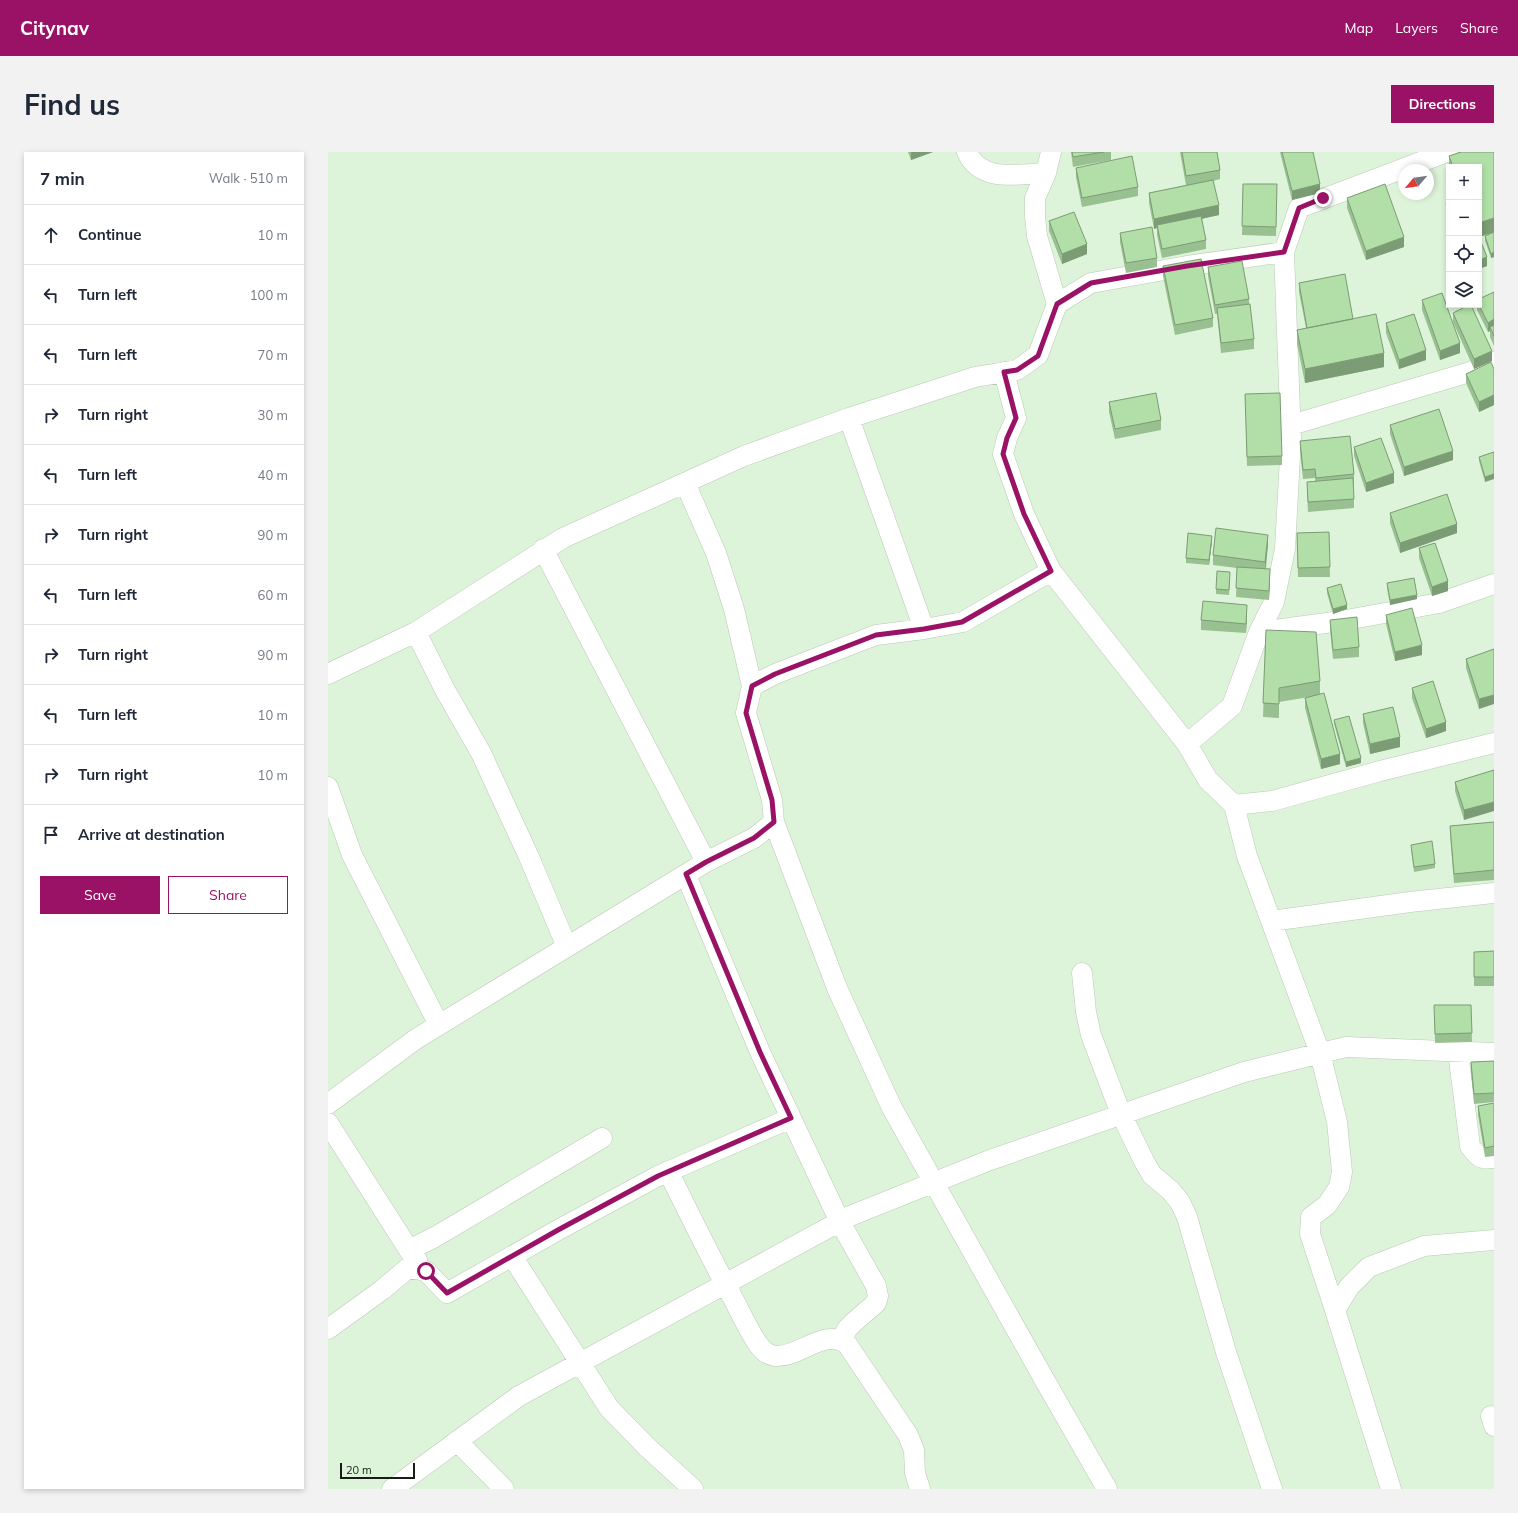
<!DOCTYPE html>
<meta charset="utf-8">
<style>
body{margin:0;font-family:Mulish,sans-serif;background:#f2f2f3;color:#1f2937}
.controls{position:absolute;right:12px;top:12px;display:grid;overflow:hidden;border-radius:0px;box-shadow:0 2px 6px #0003}
.controls button{width:36px;height:36px;display:grid;place-items:center;padding:0;border:0;border-bottom:1px solid #e0e1e3;background:#fff;color:#1f2937;font:20px sans-serif}
.compass{position:absolute;left:1070px;top:12px;width:36px;height:36px;border-radius:50%;background:#fff;box-shadow:0 2px 6px #0003;rotate:241deg}
.scale{position:absolute;left:12px;bottom:10px;width:75px;box-sizing:border-box;padding-left:4px;border:2px solid #161d14;border-top:0;font-size:11px;line-height:14px;white-space:nowrap;color:#161d14;-webkit-text-stroke:3px #def4da;paint-order:stroke}
.stop{position:absolute;width:12px;height:12px;margin:-9px;border:3px solid #9a1265;border-radius:50%;background:#fff}
.stop.end{background:#9a1265;border-color:#fff;box-shadow:0 1px 4px #0008}
.list{margin:0;padding:0;list-style:none}
h2{display:flex;justify-content:space-between;align-items:center;height:52px;margin:0;padding:0 16px;font-size:17px}
h2 small{font-size:13px;font-weight:400;color:#747a83}
.list li{display:grid;grid-template-columns:26px 1fr auto;gap:12px;align-items:center;box-sizing:border-box;height:60px;padding:0 16px;border-top:1px solid #e0e1e3}
.list b{display:block;font-size:15px;white-space:nowrap}
.list em{font-size:13px;font-style:normal;color:#747a83}
.actions{display:flex;gap:8px;padding:12px 16px}
.actions a{flex:1;padding:9px 0;border:1px solid #9a1265;border-radius:0px;text-align:center;font-size:14px;color:#9a1265}
.actions .main{background:#9a1265;color:#fff}
.icon{flex:none;width:22px;height:22px;fill:none;stroke:currentColor;stroke-width:2;stroke-linecap:round;stroke-linejoin:round}
.map{position:relative;flex:none;width:1166px;height:1337px;overflow:hidden;border-radius:0px}
header{display:flex;align-items:center;gap:24px;box-sizing:border-box;height:56px;padding:0 20px;background:#9a1265;color:#fff}
header strong{font-size:19px}
nav{display:flex;gap:22px;margin-inline-start:auto;font-size:14px}
.intro{display:flex;align-items:center;justify-content:space-between;box-sizing:border-box;height:96px;padding:0 24px}
h1{margin:0;font-size:28px}
.button{padding:10px 18px;border-radius:0px;background:#9a1265;color:#fff;font-size:14px;font-weight:700}
main{display:flex;gap:24px;padding:0 24px}
aside{flex:1;background:#fff;border-radius:0px;box-shadow:0 2px 6px #0003}
.map>svg:first-child{display:block}
</style>
<header>
<strong>Citynav</strong>
<nav><a>Map</a><a>Layers</a><a>Share</a></nav>
</header>
<div class="intro"><h1>Find us</h1><a class="button">Directions</a></div>
<main>
<aside>
<h2>7 min<small>Walk · 510 m</small></h2>
<ul class="list">
<li><svg class="icon" aria-label="ahead" viewBox="0 0 24 24"><path d="M12 20V5M6 11l6-6 6 6"/></svg><div><b>Continue</b></div><em>10 m</em></li>
<li><svg class="icon" aria-label="left" viewBox="0 0 24 24"><path d="M17 20v-9H6M10 6l-5 5 5 5"/></svg><div><b>Turn left</b></div><em>100 m</em></li>
<li><svg class="icon" aria-label="left" viewBox="0 0 24 24"><path d="M17 20v-9H6M10 6l-5 5 5 5"/></svg><div><b>Turn left</b></div><em>70 m</em></li>
<li><svg class="icon" aria-label="right" viewBox="0 0 24 24"><path d="M7 20v-9h11M14 6l5 5-5 5"/></svg><div><b>Turn right</b></div><em>30 m</em></li>
<li><svg class="icon" aria-label="left" viewBox="0 0 24 24"><path d="M17 20v-9H6M10 6l-5 5 5 5"/></svg><div><b>Turn left</b></div><em>40 m</em></li>
<li><svg class="icon" aria-label="right" viewBox="0 0 24 24"><path d="M7 20v-9h11M14 6l5 5-5 5"/></svg><div><b>Turn right</b></div><em>90 m</em></li>
<li><svg class="icon" aria-label="left" viewBox="0 0 24 24"><path d="M17 20v-9H6M10 6l-5 5 5 5"/></svg><div><b>Turn left</b></div><em>60 m</em></li>
<li><svg class="icon" aria-label="right" viewBox="0 0 24 24"><path d="M7 20v-9h11M14 6l5 5-5 5"/></svg><div><b>Turn right</b></div><em>90 m</em></li>
<li><svg class="icon" aria-label="left" viewBox="0 0 24 24"><path d="M17 20v-9H6M10 6l-5 5 5 5"/></svg><div><b>Turn left</b></div><em>10 m</em></li>
<li><svg class="icon" aria-label="right" viewBox="0 0 24 24"><path d="M7 20v-9h11M14 6l5 5-5 5"/></svg><div><b>Turn right</b></div><em>10 m</em></li>
<li><svg class="icon" aria-label="arrive" viewBox="0 0 24 24"><path d="M6 21V4h12l-3 4 3 4H6"/></svg><div><b>Arrive at destination</b></div></li>
</ul>
<div class="actions"><a class="main">Save</a><a>Share</a></div>
</aside>
<div class="map">
<svg width="1166" height="1337" viewBox="0 0 1166 1337">
<rect width="100%" height="100%" fill="#def4da"/>
<g fill="none" stroke-linecap="round" stroke-linejoin="round">
<defs>
<path id="minor" d="M 639,0 C 652,31 690,22 718,21
M 723,0 L 718,21 L 707,46 L 707,64 L 709,84 L 729,152
M 1119,0 L 971,56 L 956,100 L 963,286 L 957,397 L 946,450 L 931,480 L 904,554 L 859,592 L 880,628 L 906,653 L 944,649 L 1052,619 L 1166,591
M 676,220 L 688,266 L 679,286 L 675,302 L 696,362 L 723,419 L 859,592
M 521,266 L 596,477
M 963,273 L 1142,220 L 1166,210
M 357,331 L 388,401 L 406,457 L 424,534
M 215,397 L 378,710
M 88,480 L 117,538 L 153,601 L 201,705 L 239,795
M 931,480 L 1013,469 L 1111,451 L 1166,432
M 0,522 L 88,480 L 235,386 L 416,304 L 521,266 L 647,225 L 689,218 L 710,203 L 729,152 L 763,131 L 859,114 L 956,100
M 0,635 L 24,703 L 111,873
M 906,653 L 919,704 L 992,901 L 1009,970 L 1014,1020 L 1011,1035 L 999,1053 L 983,1065 L 982,1082 L 1007,1158
M 446,670 L 509,836 L 564,956 L 716,1227 L 779,1337
M 358,723 L 432,900 L 463,966 L 512,1070 L 548,1134 L 550,1144 L 548,1151 L 526,1170 L 519,1177 L 514,1188
M 943,769 L 1082,750 L 1166,741
M 754,821 L 758,860 L 763,883 L 793,962 L 816,1009 L 824,1023 L 842,1038 L 852,1050 L 859,1065 L 898,1200 L 944,1337
M 1130,900 L 1142,994 C 1150,1005 1152,1008 1166,1006
M 0,952 L 88,887 L 378,710 L 426,686 L 446,670 L 444,648 L 418,561 L 424,534 L 447,522 L 548,483 L 596,477 L 635,470 L 723,419
M 0,971 L 81,1098 L 89,1108
M 340,1019 C 362,1063 383,1107 407,1150 C 414,1164 421,1179 430,1192 C 434,1198 440,1203 447,1204 C 471,1206 497,1175 519,1192 L 580,1283 L 586,1298 L 587,1321 L 592,1337
M 81,1098 L 107,1085 L 274,986
M 184,1104 L 281,1256 L 319,1295 L 365,1337
M 0,1177 L 54,1138 L 80,1116 L 98,1119 L 119,1141 L 230,1078 L 330,1024 L 463,966
M 1163,1264 L 1166,1274
M 129,1289 L 176,1337
M 64,1337 L 191,1244 L 522,1064 L 662,1008 L 916,920 L 1018,895 L 1166,901
M 1063,1337 L 1007,1158 L 1021,1135 L 1041,1115 L 1096,1094 L 1166,1088"/>
</defs>
<use href="#minor" stroke="#b7cbb2" stroke-width="21"/>
<use href="#minor" stroke="#fff" stroke-width="20"/>
</g>
<path fill="#98c090" d="M 580,0 L 605,0 L 583,8 Z
M 743,0 L 783,0 L 783,8 L 745,15 Z
M 852,0 L 889,0 L 892,18 L 892,27 L 885,29 L 891,63 L 874,67 L 878,88 L 878,97 L 834,106 L 829,83 L 829,76 L 826,77 L 821,51 L 821,41 L 858,33 Z
M 952,0 L 985,0 L 992,41 L 964,48 Z
M 1133,0 L 1166,0 L 1166,80 L 1151,85 L 1159,105 L 1159,114 L 1151,117 L 1151,15 L 1121,15 L 1121,4 Z
M 748,16 L 810,35 L 810,44 L 754,55 L 748,25 Z
M 915,32 L 949,32 L 948,84 L 914,83 Z
M 1019,46 L 1076,95 L 1038,108 L 1019,56 Z
M 1121,51 L 1121,74 L 1118,66 L 1118,52 Z
M 721,69 L 759,102 L 734,112 L 721,79 Z
M 1166,80 L 1166,105 L 1163,106 L 1157,89 L 1157,84 Z
M 792,81 L 829,106 L 829,115 L 798,121 L 792,90 Z
M 1121,92 L 1121,104 L 1120,102 L 1120,93 Z
M 835,114 L 885,166 L 885,175 L 847,183 L 835,124 Z
M 880,115 L 921,147 L 921,152 L 926,187 L 926,197 L 893,201 L 889,162 L 887,162 L 880,124 Z
M 971,131 L 1025,167 L 1056,215 L 977,231 L 969,192 L 969,178 L 978,176 L 971,140 Z
M 1166,140 L 1166,194 L 1162,185 L 1162,179 L 1160,180 L 1149,158 L 1149,153 L 1151,153 Z
M 1094,148 L 1132,201 L 1112,208 L 1094,158 Z
M 1125,161 L 1164,209 L 1146,217 L 1125,170 Z
M 1058,171 L 1098,208 L 1071,217 L 1058,181 Z
M 1166,217 L 1166,253 L 1151,260 L 1138,231 L 1138,222 Z
M 917,242 L 954,304 L 954,313 L 919,314 Z
M 781,250 L 833,268 L 833,278 L 787,287 L 781,260 Z
M 1062,273 L 1125,308 L 1076,324 L 1062,282 Z
M 972,289 L 1026,322 L 1026,332 L 1025,332 L 1026,347 L 1026,356 L 980,360 L 979,340 L 979,330 L 987,329 L 987,326 L 975,327 L 972,298 Z
M 1026,295 L 1066,331 L 1038,340 L 1026,304 Z
M 1166,300 L 1157,330 L 1151,309 L 1151,305 Z
M 1062,361 L 1129,381 L 1072,401 L 1062,371 Z
M 1001,380 L 1002,425 L 970,425 L 969,381 Z
M 884,389 L 881,413 L 858,411 L 858,406 Z
M 940,392 L 938,417 L 942,427 L 941,448 L 908,445 L 909,416 L 885,413 L 885,403 Z
M 1091,396 L 1120,439 L 1104,444 L 1091,406 Z
M 902,425 L 901,443 L 888,442 L 888,437 Z
M 1059,431 L 1089,447 L 1062,453 L 1059,436 Z
M 999,436 L 1019,457 L 1005,462 L 999,441 Z
M 919,462 L 918,481 L 873,478 L 873,468 Z
M 1058,463 L 1094,503 L 1067,509 L 1058,472 Z
M 1002,468 L 1031,495 L 1031,505 L 1005,507 L 1002,477 Z
M 938,478 L 992,529 L 992,542 L 1012,612 L 993,617 L 977,556 L 977,546 L 981,545 L 951,550 L 951,566 L 935,565 Z
M 1166,497 L 1151,557 L 1138,516 L 1138,507 Z
M 1084,536 L 1118,579 L 1098,586 L 1084,546 Z
M 1035,562 L 1072,595 L 1042,602 L 1035,571 Z
M 1006,568 L 1033,611 L 1018,615 L 1006,572 Z
M 1166,618 L 1136,668 L 1127,639 L 1127,630 Z
M 1166,670 L 1166,728 L 1126,731 L 1122,683 L 1122,674 Z
M 1083,693 L 1107,712 L 1107,716 L 1086,720 L 1083,697 Z
M 1166,799 L 1166,834 L 1146,834 L 1146,800 Z
M 1106,853 L 1143,853 L 1144,890 L 1107,891 Z
M 1166,909 L 1166,950 L 1146,952 L 1143,920 L 1143,910 Z
M 1166,951 L 1166,1004 L 1157,1005 L 1150,963 L 1150,954 Z"/>
<path fill="#7c9c75" d="M 583,0 L 605,0 L 583,8 Z
M 992,32 L 992,41 L 964,48 L 964,39 Z
M 891,53 L 891,63 L 829,76 L 829,73 L 829,76 L 826,77 L 826,67 Z
M 1166,66 L 1166,80 L 1151,85 L 1151,71 Z
M 1076,85 L 1076,95 L 1038,108 L 1038,99 Z
M 759,92 L 759,102 L 734,112 L 734,102 Z
M 1166,100 L 1166,105 L 1163,106 L 1163,102 Z
M 1159,105 L 1159,114 L 1151,117 L 1151,108 Z
M 1166,167 L 1166,177 L 1162,175 L 1162,179 L 1160,180 L 1160,171 Z
M 1132,191 L 1132,201 L 1112,208 L 1112,199 Z
M 1098,198 L 1098,208 L 1071,217 L 1071,208 Z
M 1164,199 L 1164,209 L 1146,217 L 1146,207 Z
M 1056,201 L 1056,215 L 977,231 L 977,217 Z
M 1166,243 L 1166,253 L 1151,260 L 1151,250 Z
M 1125,299 L 1125,308 L 1076,324 L 1076,315 Z
M 1066,321 L 1066,331 L 1038,340 L 1038,331 Z
M 1166,322 L 1166,327 L 1157,330 L 1157,325 Z
M 1129,372 L 1129,381 L 1072,401 L 1072,391 Z
M 940,383 L 940,392 L 937,419 L 937,410 Z
M 884,384 L 884,389 L 881,413 L 881,408 Z
M 942,417 L 942,427 L 941,448 L 941,439 Z
M 1120,429 L 1120,439 L 1104,444 L 1104,435 Z
M 1089,443 L 1089,447 L 1062,453 L 1062,448 Z
M 919,453 L 919,462 L 918,481 L 918,472 Z
M 1019,453 L 1019,457 L 1005,462 L 1005,457 Z
M 1094,493 L 1094,503 L 1067,509 L 1067,500 Z
M 1166,543 L 1166,552 L 1151,557 L 1151,547 Z
M 1118,570 L 1118,579 L 1098,586 L 1098,577 Z
M 1072,585 L 1072,595 L 1042,602 L 1042,592 Z
M 1012,602 L 1012,612 L 993,617 L 993,607 Z
M 1033,606 L 1033,611 L 1018,615 L 1018,610 Z
M 1166,650 L 1166,659 L 1136,668 L 1136,658 Z"/>
<path fill="#b1dfa7" stroke="#7c9c75" d="M 744,0 L 776,0 L 745,5 Z
M 854,0 L 889,0 L 892,18 L 858,24 Z
M 954,0 L 985,0 L 992,32 L 964,39 Z
M 1133,0 L 1166,0 L 1166,66 L 1151,71 L 1151,15 L 1125,15 L 1121,4 Z
M 804,4 L 810,35 L 754,46 L 748,16 Z
M 885,28 L 891,53 L 826,67 L 821,41 Z
M 915,32 L 949,32 L 948,75 L 914,74 Z
M 1057,32 L 1076,85 L 1038,99 L 1019,46 Z
M 1121,51 L 1121,61 L 1118,52 Z
M 746,60 L 759,92 L 734,102 L 721,69 Z
M 873,64 L 878,88 L 834,97 L 829,73 Z
M 824,75 L 829,106 L 798,111 L 792,81 Z
M 1166,80 L 1166,100 L 1163,102 L 1157,84 Z
M 1151,85 L 1159,105 L 1151,108 Z
M 873,107 L 885,166 L 847,173 L 835,114 Z
M 914,109 L 921,147 L 887,153 L 880,115 Z
M 1017,122 L 1025,167 L 979,176 L 971,131 Z
M 1166,140 L 1166,167 L 1160,171 L 1151,153 L 1151,147 Z
M 1114,141 L 1132,191 L 1112,199 L 1094,148 Z
M 922,152 L 926,187 L 893,191 L 889,156 Z
M 1141,153 L 1143,153 L 1164,199 L 1146,207 L 1125,161 Z
M 1048,162 L 1056,201 L 977,217 L 969,178 Z
M 1086,162 L 1098,198 L 1071,208 L 1058,171 Z
M 1166,173 L 1166,184 L 1162,175 Z
M 1163,210 L 1166,217 L 1166,243 L 1151,250 L 1138,222 Z
M 828,241 L 833,268 L 787,277 L 781,250 Z
M 952,241 L 954,304 L 919,305 L 917,242 Z
M 1111,257 L 1125,299 L 1076,315 L 1062,273 Z
M 1022,284 L 1026,322 L 988,326 L 987,317 L 975,318 L 972,289 Z
M 1053,286 L 1066,321 L 1038,331 L 1026,295 Z
M 1166,300 L 1166,322 L 1157,325 L 1151,305 Z
M 1025,326 L 1026,347 L 980,350 L 979,330 Z
M 1119,342 L 1129,372 L 1072,391 L 1062,361 Z
M 888,376 L 940,383 L 937,410 L 885,403 Z
M 1001,380 L 1002,415 L 970,416 L 969,381 Z
M 860,381 L 884,384 L 881,408 L 858,406 Z
M 1107,391 L 1120,429 L 1104,435 L 1091,396 Z
M 909,415 L 942,417 L 941,439 L 908,436 Z
M 889,419 L 902,420 L 901,438 L 888,437 Z
M 1086,426 L 1089,443 L 1062,448 L 1059,431 Z
M 1013,432 L 1019,453 L 1005,457 L 999,436 Z
M 875,449 L 919,453 L 918,472 L 873,468 Z
M 1084,456 L 1094,493 L 1067,500 L 1058,463 Z
M 1029,465 L 1031,495 L 1005,498 L 1002,468 Z
M 938,478 L 988,480 L 992,529 L 951,536 L 951,552 L 935,551 Z
M 1166,497 L 1166,543 L 1151,547 L 1138,507 Z
M 1105,529 L 1118,570 L 1098,577 L 1084,536 Z
M 996,541 L 1012,602 L 993,607 L 977,546 Z
M 1065,555 L 1072,585 L 1042,592 L 1035,562 Z
M 1021,564 L 1033,606 L 1018,610 L 1006,568 Z
M 1166,618 L 1166,650 L 1136,658 L 1127,630 Z
M 1166,670 L 1166,718 L 1126,722 L 1122,674 Z
M 1104,689 L 1107,712 L 1086,715 L 1083,693 Z
M 1166,799 L 1166,825 L 1146,825 L 1146,800 Z
M 1106,853 L 1143,853 L 1144,881 L 1107,882 Z
M 1166,909 L 1166,941 L 1146,942 L 1143,910 Z
M 1166,951 L 1166,994 L 1157,996 L 1150,954 Z"/>
<g fill="none" stroke-linecap="round" stroke-linejoin="round">
<path stroke="#9a1265" stroke-width="5" d="M 98,1119 L 119,1141 L 230,1078 L 330,1024 L 463,966 L 432,900 L 358,722 L 378,710 L 426,686 L 446,670 L 444,648 L 418,561 L 424,534 L 447,522 L 548,483 L 596,477 L 634,470 L 723,419 L 696,362 L 675,302 L 679,286 L 688,266 L 676,220 L 689,218 L 710,204 L 729,152 L 763,131 L 859,114 L 956,100 L 971,56 L 995,46"/>
</g>
</svg>
<div class="controls">
<button>+</button>
<button>−</button>
<button><svg class="icon" aria-label="locate" viewBox="0 0 24 24"><circle cx="12" cy="12" r="6"/><path d="M12 2v4M12 18v4M2 12h4M18 12h4"/></svg></button>
<button><svg class="icon" aria-label="layers" viewBox="0 0 24 24"><path d="M12 4l9 5-9 5-9-5zM3 14l9 5 9-5"/></svg></button>
</div>
<svg class="compass" viewBox="-18 -18 36 36"><path d="M0-13l5 13h-10z" fill="#e53935"/><path d="M0 13l5-13h-10z" fill="#747a83"/></svg>
<div class="scale">20 m</div>
<div class="stop" style="left:98px;top:1119px"></div>
<div class="stop end" style="left:995px;top:46px"></div>
</div>
</main>
